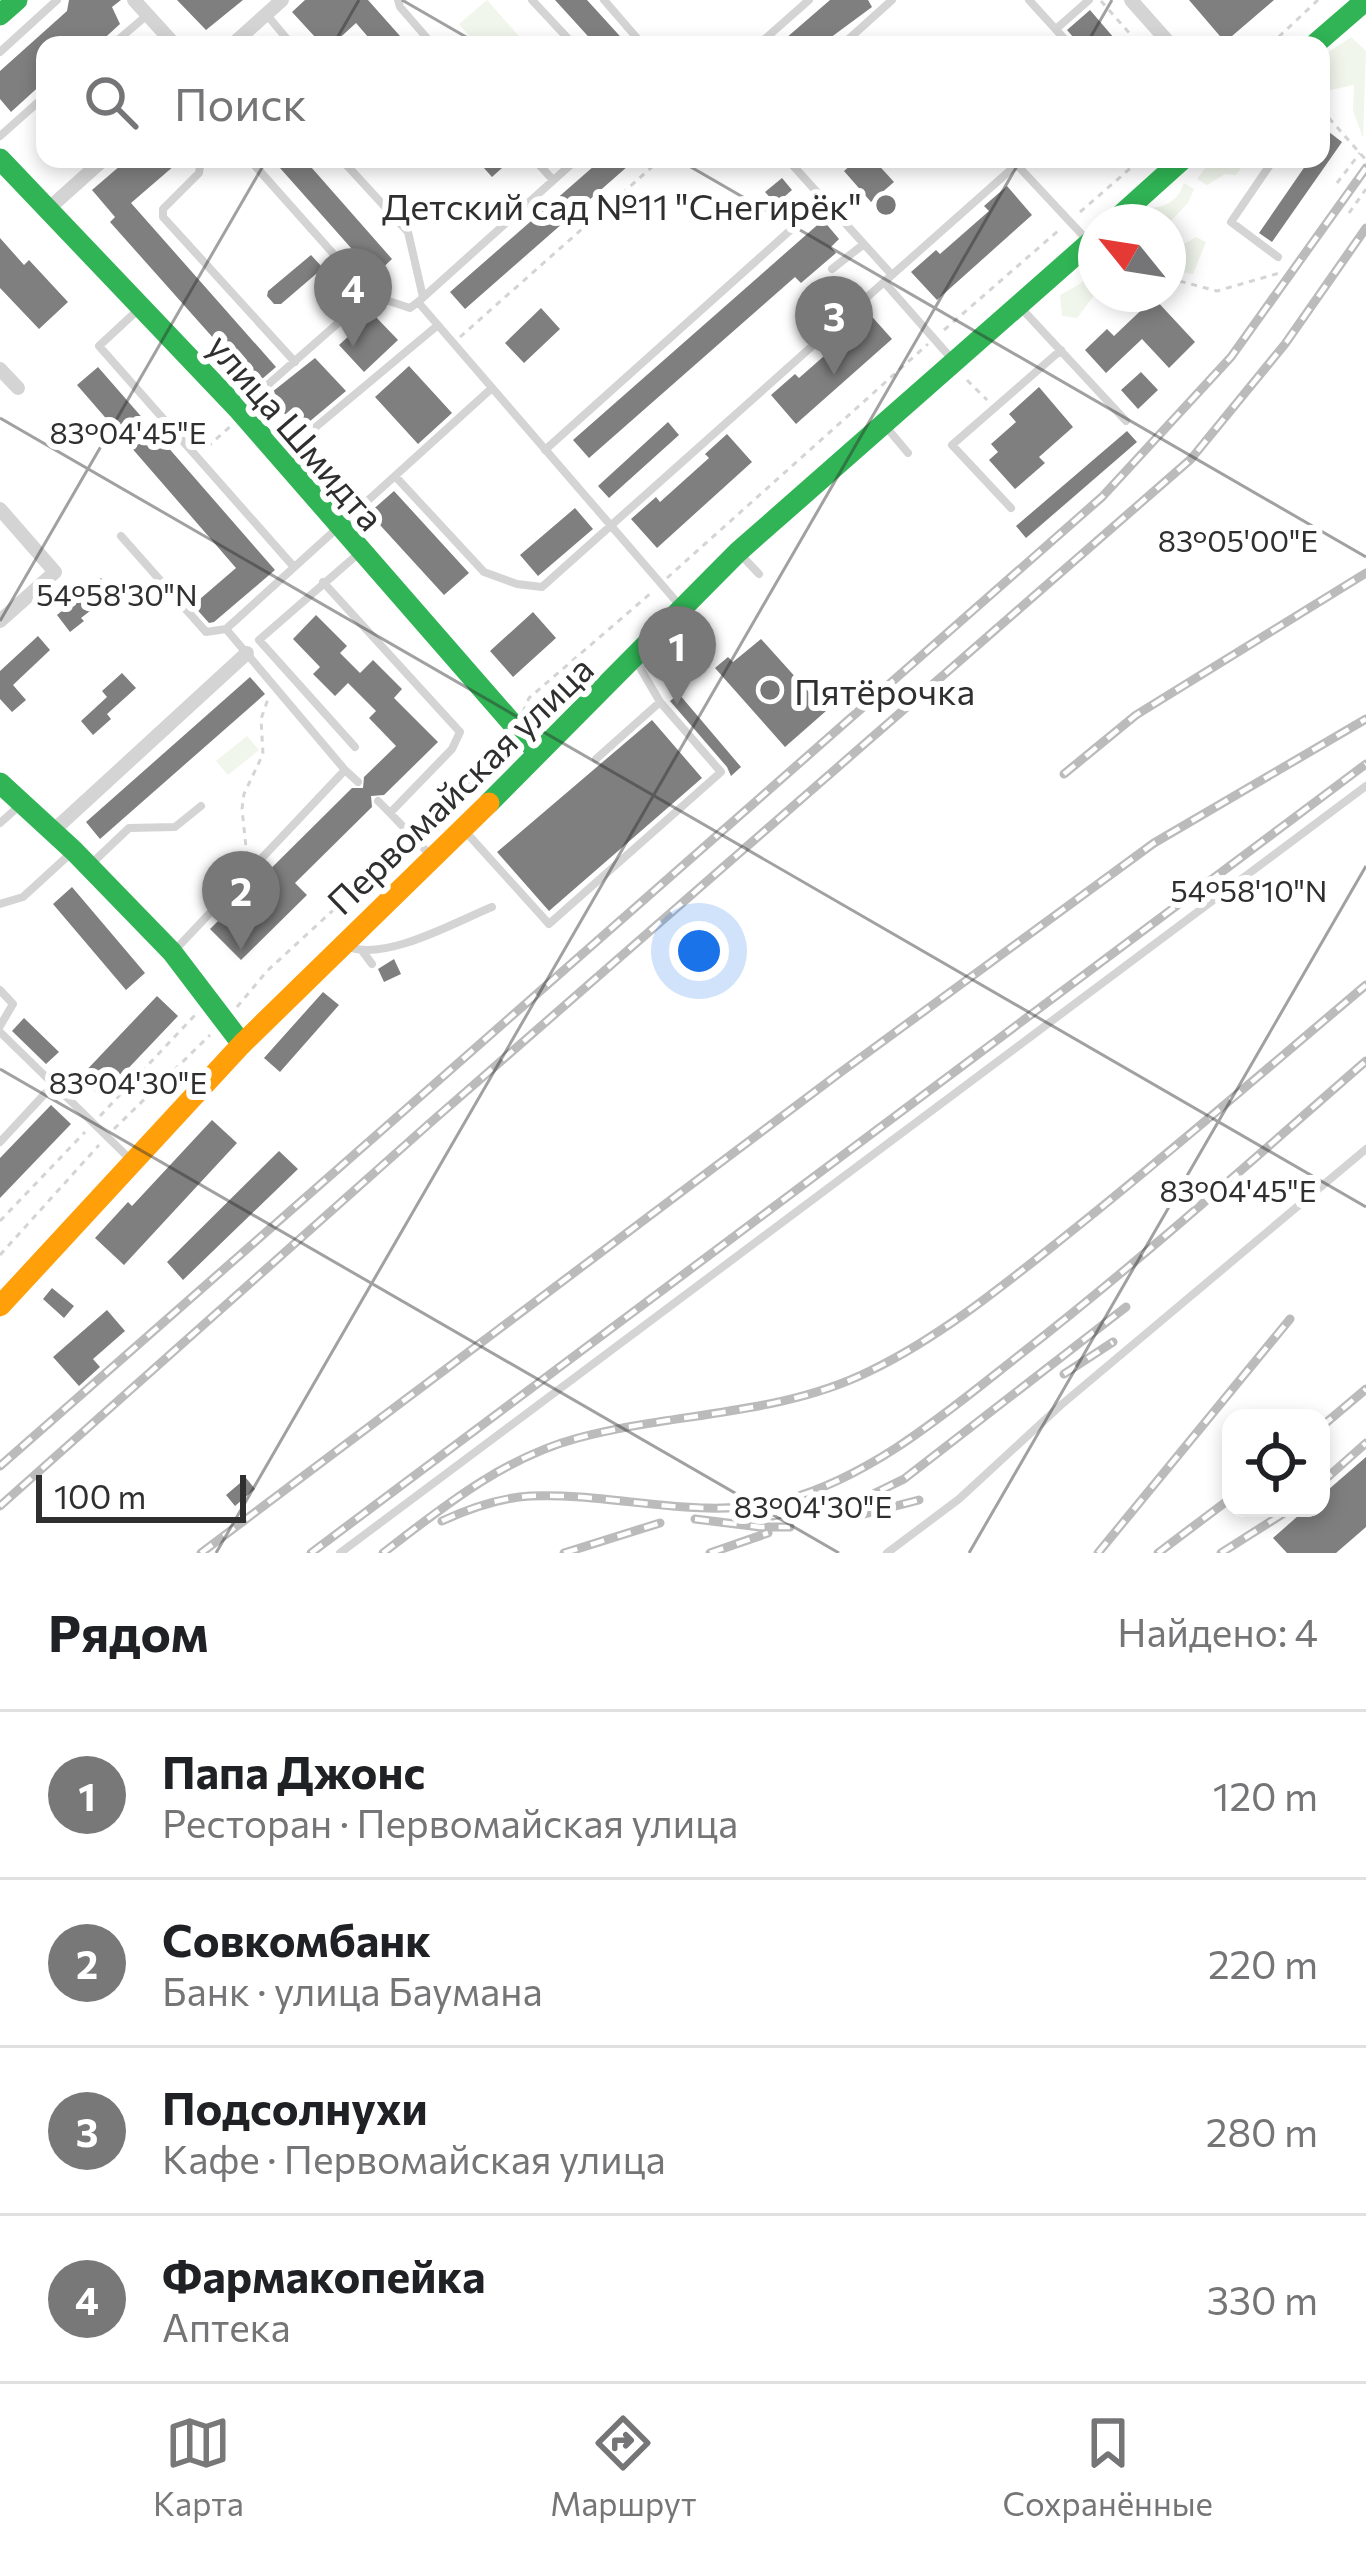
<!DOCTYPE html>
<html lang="ru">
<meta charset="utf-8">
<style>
body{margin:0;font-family:Commissioner,sans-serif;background:#f6f6f6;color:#202124}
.controls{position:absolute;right:36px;bottom:36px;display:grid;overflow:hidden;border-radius:24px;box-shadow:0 6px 18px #0003}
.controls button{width:108px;height:108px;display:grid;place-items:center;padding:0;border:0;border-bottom:3px solid #e0e0e0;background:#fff;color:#202124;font:60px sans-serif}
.compass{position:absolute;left:1078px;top:204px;width:108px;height:108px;border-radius:50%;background:#fff;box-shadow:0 6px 18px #0003;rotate:300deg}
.scale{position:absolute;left:36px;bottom:30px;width:210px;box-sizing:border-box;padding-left:12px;border:6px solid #2f2f2f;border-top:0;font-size:33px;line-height:42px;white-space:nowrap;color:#2f2f2f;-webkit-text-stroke:9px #fff;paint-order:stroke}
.you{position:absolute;left:699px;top:951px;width:42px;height:42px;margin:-30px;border:9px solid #fff;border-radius:50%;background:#1a73e8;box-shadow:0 0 0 18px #1a73e833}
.badge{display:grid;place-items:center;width:78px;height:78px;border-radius:50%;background:#787878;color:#fff;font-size:39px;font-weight:700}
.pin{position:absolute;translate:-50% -99px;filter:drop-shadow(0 3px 6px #0008)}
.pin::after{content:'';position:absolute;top:63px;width:42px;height:36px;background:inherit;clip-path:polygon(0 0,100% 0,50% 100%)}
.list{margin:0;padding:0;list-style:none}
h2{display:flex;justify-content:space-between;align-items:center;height:156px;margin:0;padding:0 48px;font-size:51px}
h2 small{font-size:39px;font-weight:400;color:#757577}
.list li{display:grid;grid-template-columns:78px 1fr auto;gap:36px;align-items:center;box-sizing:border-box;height:168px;padding:0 48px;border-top:3px solid #e0e0e0}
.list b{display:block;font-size:45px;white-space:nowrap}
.list p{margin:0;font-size:39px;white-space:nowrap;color:#757577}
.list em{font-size:39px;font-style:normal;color:#757577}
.icon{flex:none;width:66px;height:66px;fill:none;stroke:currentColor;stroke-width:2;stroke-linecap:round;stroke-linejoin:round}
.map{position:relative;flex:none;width:1366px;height:1553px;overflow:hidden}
.search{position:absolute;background:#fff;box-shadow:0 6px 18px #0003;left:36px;right:36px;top:36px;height:132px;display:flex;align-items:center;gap:30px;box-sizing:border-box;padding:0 42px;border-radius:24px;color:#757577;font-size:45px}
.sheet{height:828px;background:#fff}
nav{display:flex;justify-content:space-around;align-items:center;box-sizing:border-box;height:168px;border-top:3px solid #e0e0e0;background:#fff;font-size:33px;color:#757577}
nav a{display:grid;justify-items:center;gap:6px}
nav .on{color:#787878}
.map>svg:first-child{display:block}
</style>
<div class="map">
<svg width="1366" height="1553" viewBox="0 0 1366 1553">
<rect width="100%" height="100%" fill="#fff"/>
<path fill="#f0f6ec" d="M 487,0 L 526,44 L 525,45 L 477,45 L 459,24 Z
M 1351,37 L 1366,51 L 1363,138 L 1353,111 L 1354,85 L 1321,92 L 1321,57 Z
M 1212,159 L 1244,159 L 1244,164 L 1236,175 L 1225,174 L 1207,185 L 1197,179 Z
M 1184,183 L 1194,189 L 1188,203 L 1168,224 L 1139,222 L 1139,208 C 1161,209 1176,205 1184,183 Z
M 1196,237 L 1206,242 L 1193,274 L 1168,269 L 1168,253 Z
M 1096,263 L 1096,293 L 1077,318 L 1062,316 L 1060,295 L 1081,283 Z
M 247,736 L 259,750 L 228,775 L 216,761 Z"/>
<path fill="#7f7f7f" d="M 69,0 L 121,0 L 112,7 L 120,24 L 97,45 L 91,39 L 85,45 L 45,45 L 45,81 L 11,112 L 0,99 L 0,71 L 67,11 Z
M 177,0 L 243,0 L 206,30 Z
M 305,0 L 368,0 L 408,45 L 375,45 L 356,23 L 332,45 L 306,45 L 315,37 L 292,12 Z
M 555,0 L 587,0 L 628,45 L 596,45 Z
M 830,0 L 868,0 L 872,7 L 830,38 L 834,45 L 778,45 Z
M 1189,0 L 1274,0 L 1225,42 Z
M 1090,10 L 1120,45 L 1080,45 L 1067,30 Z
M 1329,132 L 1342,142 L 1272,242 L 1259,233 L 1310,159 L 1321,159 L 1321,144 Z
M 128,159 L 182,159 L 131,203 L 276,367 L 255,385 L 110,222 L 115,217 L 92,190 Z
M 272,159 L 304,159 L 392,259 L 375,275 Z
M 476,159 L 512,159 L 492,177 Z
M 602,159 L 636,159 L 465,309 L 450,292 Z
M 858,159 L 873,159 L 894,182 L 871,202 L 844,171 Z
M 782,178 L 792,190 L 776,204 L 765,192 Z
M 1007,186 L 1032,215 L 937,300 L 911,272 L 936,250 L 940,254 L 989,211 L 984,206 Z
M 823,220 L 839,239 L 831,247 L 836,253 L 801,283 L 795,277 L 589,458 L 573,440 Z
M 0,238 L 24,265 L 29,260 L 68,302 L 39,329 L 0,288 Z
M 311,255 L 323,268 L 281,304 L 274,304 L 267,296 L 268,291 Z
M 1154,298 L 1195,342 L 1169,368 L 1142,339 L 1106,373 L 1085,350 L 1107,329 L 1114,336 Z
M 541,308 L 560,329 L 524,363 L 505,343 Z
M 866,310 L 892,339 L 796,424 L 771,395 L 795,374 L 799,378 L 848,335 L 844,330 Z
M 373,314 L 398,340 L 364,372 L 339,345 Z
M 315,358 L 346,391 L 303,427 L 278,409 L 278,399 L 272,392 Z
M 409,366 L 452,413 L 418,444 L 375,397 Z
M 98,367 L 275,570 L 214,622 L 209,623 L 193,605 L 236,568 L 77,385 Z
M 1141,372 L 1158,390 L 1138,409 L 1121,390 Z
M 1039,387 L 1073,427 L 1039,457 L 1045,463 L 1015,489 L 989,460 L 998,452 L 991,444 L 1016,422 L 1009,414 Z
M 668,422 L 679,435 L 609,498 L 598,486 Z
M 1127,431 L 1137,442 L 1026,538 L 1016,526 Z
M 727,434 L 752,462 L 657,548 L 631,519 L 656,497 L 660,502 L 709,458 L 705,454 Z
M 394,491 L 469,573 L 444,595 L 369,513 Z
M 575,508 L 593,529 L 538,576 L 520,555 Z
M 101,578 L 113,593 L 81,618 L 84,621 L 70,632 L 57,615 Z
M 533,612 L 556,638 L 513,677 L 490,651 Z
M 316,615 L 347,646 L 340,653 L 360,673 L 373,660 L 402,689 L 394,698 L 438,742 L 384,795 L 371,796 L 372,807 L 295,883 L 307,895 L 241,960 L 210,929 L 352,788 L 363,788 L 364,777 L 396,746 L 369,718 L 376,711 L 348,683 L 335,696 L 313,674 L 320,667 L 293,639 Z
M 38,636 L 50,650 L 13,685 L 26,700 L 12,712 L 0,699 L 0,671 Z
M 761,639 L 826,711 L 785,747 L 715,668 L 728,657 L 733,662 Z
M 122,673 L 136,688 L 107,714 L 111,719 L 93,735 L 81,721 L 107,697 L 102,691 Z
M 250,677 L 265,694 L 100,839 L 86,822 Z
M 679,694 L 741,767 L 731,776 L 727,767 L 670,701 Z
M 652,720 L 702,778 L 549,911 L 497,852 Z
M 72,887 L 145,973 L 126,990 L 53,904 Z
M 394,959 L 401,974 L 384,982 L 378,969 Z
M 323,992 L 339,1005 L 280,1072 L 264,1058 Z
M 157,996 L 178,1016 L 101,1097 L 80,1077 Z
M 24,1018 L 59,1052 L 46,1064 L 12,1031 Z
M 51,1105 L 71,1124 L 0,1198 L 0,1158 Z
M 212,1120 L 237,1143 L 124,1265 L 95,1238 L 128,1202 L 132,1206 Z
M 279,1151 L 298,1169 L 183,1280 L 167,1262 Z
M 52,1288 L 74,1306 L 64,1318 L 43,1299 Z
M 107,1310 L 125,1331 L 93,1359 L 100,1367 L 79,1386 L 53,1357 Z
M 1366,1457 L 1366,1527 L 1336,1553 L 1287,1553 L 1273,1538 L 1307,1508 L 1321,1508 L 1321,1496 Z
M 246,1478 L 255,1489 L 235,1506 L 226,1495 Z"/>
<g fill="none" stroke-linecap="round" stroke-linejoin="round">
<path stroke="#d4d4d4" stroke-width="3" stroke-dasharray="6 6" stroke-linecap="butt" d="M 1101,1 L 1140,45
M 1270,45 L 1318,0
M 1321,109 L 1366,160
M 1337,183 L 1360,153
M 1080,212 L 1141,159
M 1349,213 L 1366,189
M 1168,278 L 1217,291 L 1283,272
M 944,330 L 1059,230
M 460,337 L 661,159
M 967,380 L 987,400
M 207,447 L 231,426
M 667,578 L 928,344
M 523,712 L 529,698 L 651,593
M 423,828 L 507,748
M 247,857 L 242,809 L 244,794 L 263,754 L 261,719 L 268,699
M 237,1007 L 267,971 L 403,846
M 100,1116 L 196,1014
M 114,1129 L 210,1035
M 0,1221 L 85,1132
M 0,1255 L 99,1145"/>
<path stroke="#d4d4d4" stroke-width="8" d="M 398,0 L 400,7 L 433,45
M 532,0 L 574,45
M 604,0 L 643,45
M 1029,0 L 1070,45
M 267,15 L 292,45
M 1056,29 L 1089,0
M 112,45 L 146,16
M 758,45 L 809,0
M 842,45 L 892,0
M 0,52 L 57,0
M 0,136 L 45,96
M 201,159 L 199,173 L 163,209 L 163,217 L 295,362
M 249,159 L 370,295
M 341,159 L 408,232 L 423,297
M 534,159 L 553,180
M 577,159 L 418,302 L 682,608
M 787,159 L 892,275 L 884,282 L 951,358
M 1274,159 L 1231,222 L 1278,257
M 1016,164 L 1089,242
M 832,269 L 864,244
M 892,275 L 1023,159
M 140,308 L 99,346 L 294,567
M 1022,309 L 1126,421
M 239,410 L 370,295 L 410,308 L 418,302
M 887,428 L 908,453
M 545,450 L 824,200
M 281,456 L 438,325
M 395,476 L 484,572 L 517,584 L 542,587 L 884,282
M 1011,508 L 952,445 L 1061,350
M 121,536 L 206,632 L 226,629
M 739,553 L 759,574
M 323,582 L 460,732 L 452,749 L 390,813 L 431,856
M 355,747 L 259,640 L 358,554
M 596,759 L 660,702
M 345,770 L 358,782
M 378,801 L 390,813
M 0,823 L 19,806
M 464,830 L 549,924 L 721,772 L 660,702 L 635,659
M 90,865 L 129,828 L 175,827 L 201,806
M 0,904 L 23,897 L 70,854
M 349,947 C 387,961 455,922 492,907
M 176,949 L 345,770 L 226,629 L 492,388
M 363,952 L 372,964
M 0,990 L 13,1004 L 0,1026
M 0,1032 L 132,1161
M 0,1142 L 53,1085
M 340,1553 L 1366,786
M 887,1553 L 959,1499 L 1061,1405 L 1366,1149"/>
<path stroke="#d4d4d4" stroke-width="14" d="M 134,0 L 175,45
M 1131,0 L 1171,45
M 232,45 L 282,0
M 46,211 L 104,159
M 0,369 L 18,388
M 0,509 L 55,572 L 0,621
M 53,831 L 247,653"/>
<path stroke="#30b455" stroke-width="21" d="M 0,15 L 17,0
M 1314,45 L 1366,0
M 0,159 L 239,410 L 538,753
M 1113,222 L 1183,159
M 0,783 L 74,851 L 172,952 L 242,1044
M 489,803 L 738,552 L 1096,237"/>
<path stroke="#ff9f0a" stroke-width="21" d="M 0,1306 L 242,1044 L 489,803"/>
<defs>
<path id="rail" d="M 1064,774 L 1136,715 L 1366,573
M 1064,1374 L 1113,1342
M 1321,1427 L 1366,1389
M 0,1466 L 1102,497 L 1231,357 L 1366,168
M 1321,1483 L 1366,1443
M 0,1506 L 430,1123 L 1191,459 L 1285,344 L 1366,228
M 772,1516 L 863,1499 L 904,1479 L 1126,1307
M 849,1518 L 919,1500
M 695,1519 L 760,1527 L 790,1527
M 442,1521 C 470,1508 499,1498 530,1496 C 614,1492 701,1522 785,1500 C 873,1476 947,1412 1017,1357 C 1138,1263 1251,1161 1366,1061
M 201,1553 L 841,1072 L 1154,843 L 1366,719
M 311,1553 L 1366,764
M 383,1553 C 443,1507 503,1458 578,1438 C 675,1412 779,1416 870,1371 C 938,1338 999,1289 1058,1242 C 1163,1159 1264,1071 1366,985
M 564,1553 L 660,1523
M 710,1553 L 768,1533
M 1098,1553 L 1290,1319
M 1158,1553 L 1231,1498
M 1221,1553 L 1292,1508"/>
</defs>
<use href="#rail" stroke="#bbb" stroke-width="9"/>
<use href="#rail" stroke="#fff" stroke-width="4.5" stroke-dasharray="14" stroke-linecap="butt"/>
</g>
<path fill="none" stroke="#2f2f2f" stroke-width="3" stroke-opacity="0.45" d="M 402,0 L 480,45M 333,45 L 359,0M 1086,45 L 1112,0M 677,159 L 1366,557M 0,418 L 1366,1207M 0,621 L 267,159M 0,1069 L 839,1553M 216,1553 L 1021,159M 969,1553 L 1366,866"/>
<g fill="#787878" stroke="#fff" stroke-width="4.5">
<circle cx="886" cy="205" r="12"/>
<circle cx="770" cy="690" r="12"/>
</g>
<g text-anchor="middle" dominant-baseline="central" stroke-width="12" stroke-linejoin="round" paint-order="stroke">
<g font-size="36" fill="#2f2f2f" stroke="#fff" text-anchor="end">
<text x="862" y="205">Детский сад №11 "Снегирёк"</text>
<text x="794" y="690" text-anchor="start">Пятёрочка</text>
</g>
<g font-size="36" fill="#2f2f2f" stroke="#fff">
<text transform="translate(297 431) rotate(49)">улица Шмидта</text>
<text transform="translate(459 784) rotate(-44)">Первомайская улица</text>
</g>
</g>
<g font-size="30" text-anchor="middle" fill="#2f2f2f" stroke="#fff" stroke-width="12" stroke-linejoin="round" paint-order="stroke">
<text x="128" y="444">83°04'45"E</text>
<text x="1238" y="552">83°05'00"E</text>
<text x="117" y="606">54°58'30"N</text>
<text x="1249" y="902">54°58'10"N</text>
<text x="128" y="1094">83°04'30"E</text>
<text x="1238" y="1202">83°04'45"E</text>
<text x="813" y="1518">83°04'30"E</text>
</g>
</svg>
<div class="controls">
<button><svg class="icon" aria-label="locate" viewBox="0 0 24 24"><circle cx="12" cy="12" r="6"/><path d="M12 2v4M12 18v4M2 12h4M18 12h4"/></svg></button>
</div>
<svg class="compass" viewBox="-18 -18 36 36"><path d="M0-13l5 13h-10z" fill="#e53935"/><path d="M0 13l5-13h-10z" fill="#757577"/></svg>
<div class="scale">100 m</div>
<div class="you"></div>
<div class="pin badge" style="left:677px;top:705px">1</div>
<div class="pin badge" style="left:241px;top:950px">2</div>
<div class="pin badge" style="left:834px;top:375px">3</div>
<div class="pin badge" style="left:353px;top:347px">4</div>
<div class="search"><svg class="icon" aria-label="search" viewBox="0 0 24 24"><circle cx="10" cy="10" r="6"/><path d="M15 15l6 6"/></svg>Поиск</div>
</div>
<section class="sheet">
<h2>Рядом<small>Найдено: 4</small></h2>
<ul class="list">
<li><span class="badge">1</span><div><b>Папа Джонс</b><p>Ресторан · Первомайская улица</p></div><em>120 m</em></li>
<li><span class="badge">2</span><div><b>Совкомбанк</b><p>Банк · улица Баумана</p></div><em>220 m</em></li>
<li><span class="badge">3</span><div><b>Подсолнухи</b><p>Кафе · Первомайская улица</p></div><em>280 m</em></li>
<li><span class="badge">4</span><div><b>Фармакопейка</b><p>Аптека</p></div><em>330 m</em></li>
</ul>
</section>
<nav>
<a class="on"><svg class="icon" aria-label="map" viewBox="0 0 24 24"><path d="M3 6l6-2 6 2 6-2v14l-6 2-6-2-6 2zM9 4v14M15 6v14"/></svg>Карта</a>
<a><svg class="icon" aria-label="directions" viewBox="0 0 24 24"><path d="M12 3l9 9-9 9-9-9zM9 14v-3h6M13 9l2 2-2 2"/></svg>Маршрут</a>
<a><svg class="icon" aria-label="saved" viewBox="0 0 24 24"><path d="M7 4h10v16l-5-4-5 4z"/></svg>Сохранённые</a>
</nav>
